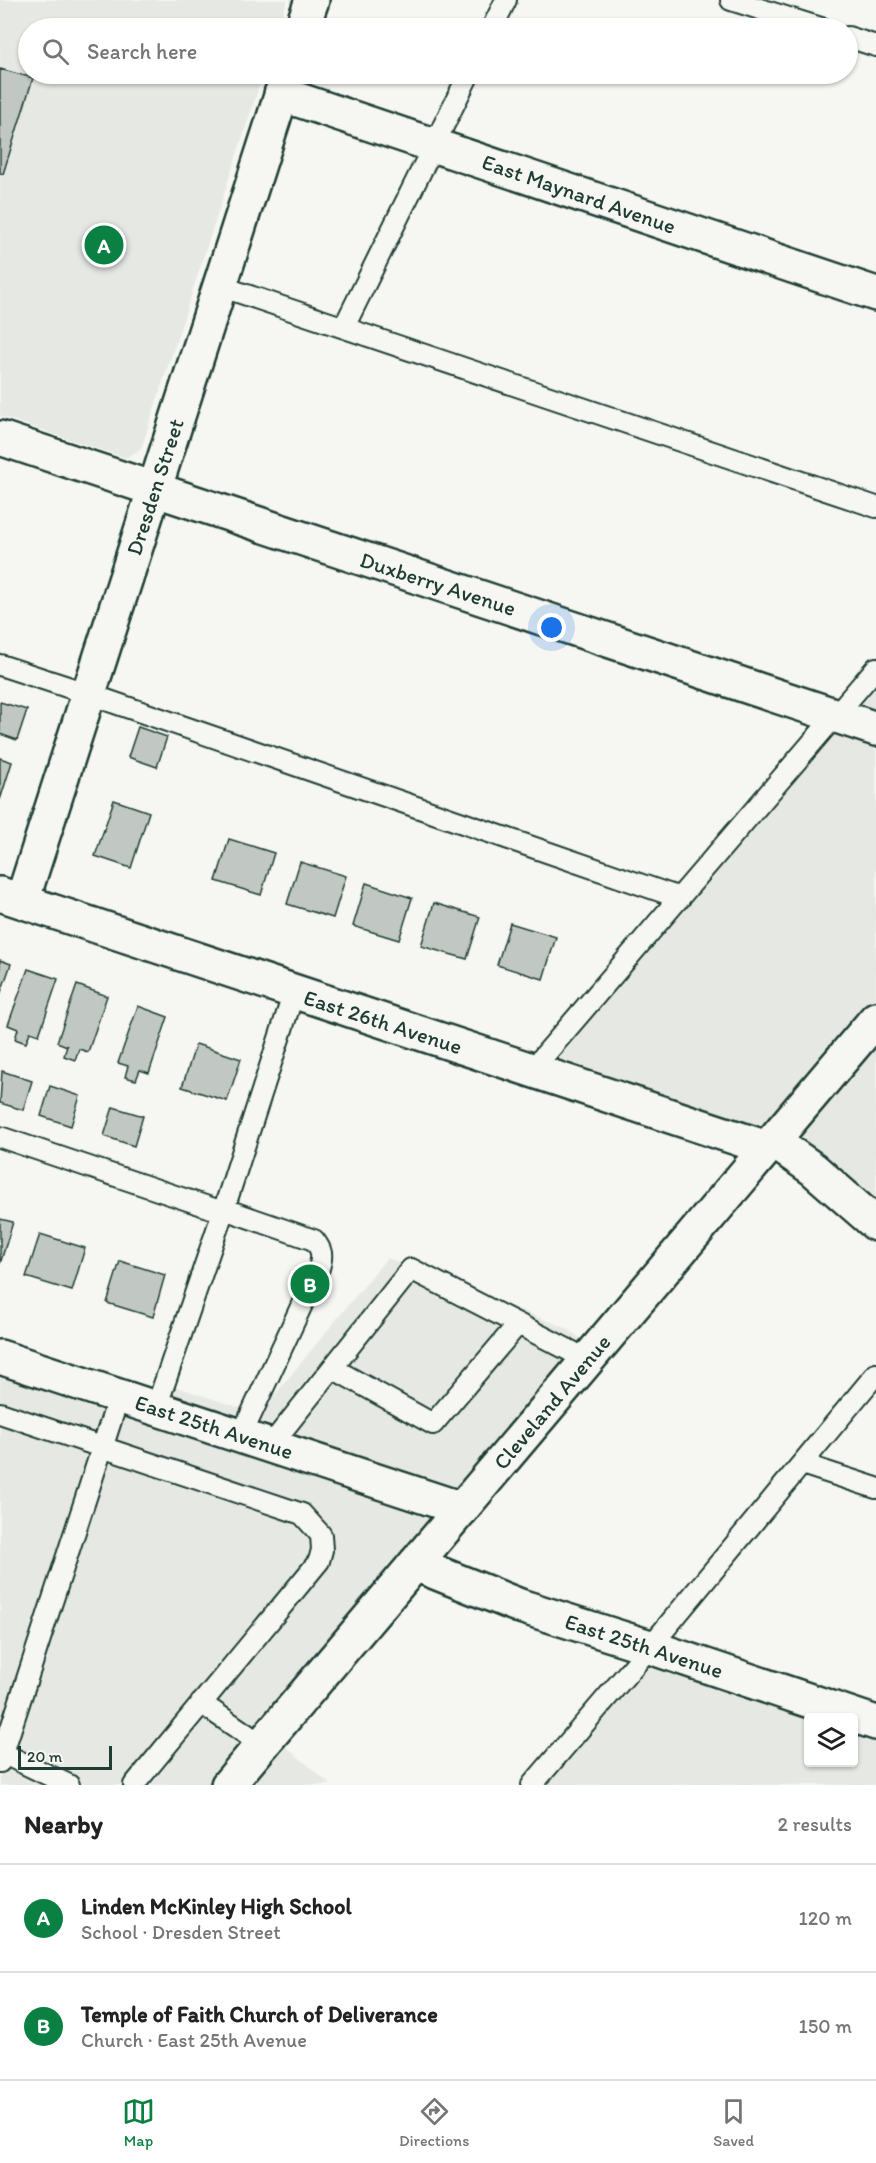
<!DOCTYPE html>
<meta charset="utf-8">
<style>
body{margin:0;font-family:Itim,sans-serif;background:#f2f2f2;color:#222}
.controls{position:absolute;right:18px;bottom:18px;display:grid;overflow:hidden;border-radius:6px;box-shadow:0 2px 4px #0004}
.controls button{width:54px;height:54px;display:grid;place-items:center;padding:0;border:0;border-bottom:2px solid #e0e0e0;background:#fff;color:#222;font:30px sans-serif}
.scale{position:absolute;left:18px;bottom:15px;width:94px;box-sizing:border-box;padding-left:6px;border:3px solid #1f3d34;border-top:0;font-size:16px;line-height:21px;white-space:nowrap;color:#1f3d34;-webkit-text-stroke:4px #f6f6f2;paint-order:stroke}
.you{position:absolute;left:552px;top:628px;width:21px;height:21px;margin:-15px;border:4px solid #fff;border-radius:50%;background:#1a73e8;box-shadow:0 0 0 9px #1a73e833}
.badge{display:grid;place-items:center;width:39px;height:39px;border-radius:50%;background:#0b8043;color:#fff;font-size:20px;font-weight:700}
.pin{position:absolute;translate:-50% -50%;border:3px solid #fff;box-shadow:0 2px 6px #0006}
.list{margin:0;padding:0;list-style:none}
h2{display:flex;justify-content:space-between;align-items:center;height:78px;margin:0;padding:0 24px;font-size:26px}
h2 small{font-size:20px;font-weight:400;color:#767676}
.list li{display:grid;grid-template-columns:39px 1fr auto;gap:18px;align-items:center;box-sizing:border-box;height:108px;padding:0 24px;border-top:2px solid #e0e0e0}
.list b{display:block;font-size:22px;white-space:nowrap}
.list p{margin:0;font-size:20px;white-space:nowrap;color:#767676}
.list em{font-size:20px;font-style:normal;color:#767676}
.icon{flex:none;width:33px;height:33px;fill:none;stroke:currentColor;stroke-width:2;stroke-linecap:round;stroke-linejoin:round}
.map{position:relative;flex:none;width:876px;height:1785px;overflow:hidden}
.search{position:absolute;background:#fff;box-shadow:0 2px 4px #0004;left:18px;right:18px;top:18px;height:66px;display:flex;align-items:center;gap:15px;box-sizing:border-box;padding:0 21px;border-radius:33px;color:#767676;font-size:22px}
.sheet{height:294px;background:#fff}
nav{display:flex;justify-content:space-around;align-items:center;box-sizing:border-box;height:84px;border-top:2px solid #e0e0e0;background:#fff;font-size:16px;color:#767676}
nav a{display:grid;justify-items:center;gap:3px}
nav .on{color:#0b8043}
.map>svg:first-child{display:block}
</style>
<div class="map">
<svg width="876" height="1785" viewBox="0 0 876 1785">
<rect width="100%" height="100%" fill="#f6f6f2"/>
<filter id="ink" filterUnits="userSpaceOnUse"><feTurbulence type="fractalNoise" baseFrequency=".0167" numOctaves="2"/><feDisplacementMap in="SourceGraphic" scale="12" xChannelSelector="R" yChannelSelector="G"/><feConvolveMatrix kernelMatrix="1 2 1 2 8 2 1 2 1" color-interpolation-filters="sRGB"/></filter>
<g filter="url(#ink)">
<path fill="#e6e8e4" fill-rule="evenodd" d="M 0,0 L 287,0 L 278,28 L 28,28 L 28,74 L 263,74 L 141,449 L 125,458 L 0,416 Z
M 876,658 L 876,1215 L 772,1134 L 519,1080 Z
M 387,1258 L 566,1328 L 596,1350 L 270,1733 L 331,1785 L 0,1785 L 0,1348 L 166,1402 L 173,1386 L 259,1414 Z
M 656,1643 L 876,1720 L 876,1785 L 535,1785 ZM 808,1718 L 854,1718 L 854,1762 L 808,1762 Z"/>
<path fill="#c1c8c3" stroke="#1f3d34" stroke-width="1.5" d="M 0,69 L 33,78 L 3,174 L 0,173 Z
M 0,702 L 27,710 L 17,740 L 0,734 Z
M 138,727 L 167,737 L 157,767 L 128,757 Z
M 0,758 L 12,762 L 0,800 Z
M 114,800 L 149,812 L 131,868 L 95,856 Z
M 229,839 L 274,853 L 261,895 L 216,881 Z
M 300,862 L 346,876 L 333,918 L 287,904 Z
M 366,883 L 412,898 L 399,940 L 353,926 Z
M 434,903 L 480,917 L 467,959 L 421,946 Z
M 510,923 L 556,937 L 543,979 L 497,965 Z
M 0,960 L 11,964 L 0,995 Z
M 28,969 L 58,979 L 39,1035 L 30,1032 L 26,1043 L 15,1039 L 18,1029 L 8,1025 Z
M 77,985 L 107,996 L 88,1052 L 79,1049 L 75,1060 L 64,1056 L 67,1046 L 57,1042 Z
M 138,1006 L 168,1017 L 149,1073 L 140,1070 L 136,1080 L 125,1077 L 128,1066 L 118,1063 Z
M 196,1044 L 241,1059 L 227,1101 L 182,1087 Z
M 2,1071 L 32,1081 L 23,1110 L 0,1103 Z
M 50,1086 L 80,1096 L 71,1126 L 41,1116 Z
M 113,1107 L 143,1116 L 134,1146 L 104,1136 Z
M 0,1219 L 13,1222 L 0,1264 Z
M 40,1234 L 85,1248 L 72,1291 L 26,1277 Z
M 120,1261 L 165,1275 L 153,1317 L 107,1303 Z"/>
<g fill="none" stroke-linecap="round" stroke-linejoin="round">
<defs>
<path id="service" d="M 731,0 L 821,28
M 492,28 L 506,0
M 848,37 L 876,46
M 220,286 L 876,507
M 344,327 L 469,74
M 0,665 L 89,694 L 680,898
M 531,1071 L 876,668
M 0,1137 L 223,1212
M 224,1209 L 314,1240 C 322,1250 323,1255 319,1268 L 241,1436
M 334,1369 L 433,1424 L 518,1324
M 156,1408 L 223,1212 L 294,992
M 0,1413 L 302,1514 L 321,1535 L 322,1550 L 319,1561 L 134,1785
M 271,1445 L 411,1269 L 588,1360
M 802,1464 L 876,1488
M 201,1703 L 262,1745
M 0,1752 L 69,1785
M 0,1762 L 119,1396
M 532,1785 L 650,1647 L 876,1374"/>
<path id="minor" d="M 302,28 L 312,0
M 281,94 L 876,294
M 0,438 L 876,729
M 0,894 L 767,1148
M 22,901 L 288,74
M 773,1141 L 813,1169 L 876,1224
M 0,1357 L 462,1509
M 415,1564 L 520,1606 L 650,1647 L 876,1723"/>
<path id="primary" d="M 228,1785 L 876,1019"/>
</defs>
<use href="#service" stroke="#1f3d34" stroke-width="24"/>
<use href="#minor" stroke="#1f3d34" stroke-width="38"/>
<use href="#primary" stroke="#1f3d34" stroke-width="38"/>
<use href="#service" stroke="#f6f6f2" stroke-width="20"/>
<use href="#minor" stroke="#f6f6f2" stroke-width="33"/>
<use href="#primary" stroke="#f6f6f2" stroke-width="33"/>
</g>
</g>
<g text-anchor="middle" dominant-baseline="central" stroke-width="4.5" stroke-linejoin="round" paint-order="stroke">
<g font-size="22" fill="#1f3d34" stroke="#f6f6f2">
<text transform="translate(579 194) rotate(19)">East Maynard Avenue</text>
<text transform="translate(155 487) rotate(-72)">Dresden Street</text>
<text transform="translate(438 584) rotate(18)">Duxberry Avenue</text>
<text transform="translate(383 1022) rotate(18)">East 26th Avenue</text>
<text transform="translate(552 1402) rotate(-50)">Cleveland Avenue</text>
<text transform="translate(214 1427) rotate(18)">East 25th Avenue</text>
<text transform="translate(644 1646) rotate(18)">East 25th Avenue</text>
</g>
</g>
</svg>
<div class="controls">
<button><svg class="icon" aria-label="layers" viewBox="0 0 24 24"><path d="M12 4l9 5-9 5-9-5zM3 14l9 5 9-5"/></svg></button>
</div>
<div class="scale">20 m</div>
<div class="you"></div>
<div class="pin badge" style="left:104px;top:245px">A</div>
<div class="pin badge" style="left:310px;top:1284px">B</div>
<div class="search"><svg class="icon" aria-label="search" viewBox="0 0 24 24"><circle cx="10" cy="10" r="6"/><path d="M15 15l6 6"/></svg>Search here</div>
</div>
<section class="sheet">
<h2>Nearby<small>2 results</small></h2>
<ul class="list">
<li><span class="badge">A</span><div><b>Linden McKinley High School</b><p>School · Dresden Street</p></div><em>120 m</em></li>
<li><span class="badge">B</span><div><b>Temple of Faith Church of Deliverance</b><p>Church · East 25th Avenue</p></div><em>150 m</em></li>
</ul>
</section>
<nav>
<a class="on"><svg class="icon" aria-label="map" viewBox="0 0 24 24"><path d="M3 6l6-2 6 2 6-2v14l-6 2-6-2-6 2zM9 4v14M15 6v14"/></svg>Map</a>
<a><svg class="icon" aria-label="directions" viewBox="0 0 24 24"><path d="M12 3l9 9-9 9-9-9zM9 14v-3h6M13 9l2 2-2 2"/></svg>Directions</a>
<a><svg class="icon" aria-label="saved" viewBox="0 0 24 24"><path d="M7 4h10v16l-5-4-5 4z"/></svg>Saved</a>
</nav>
